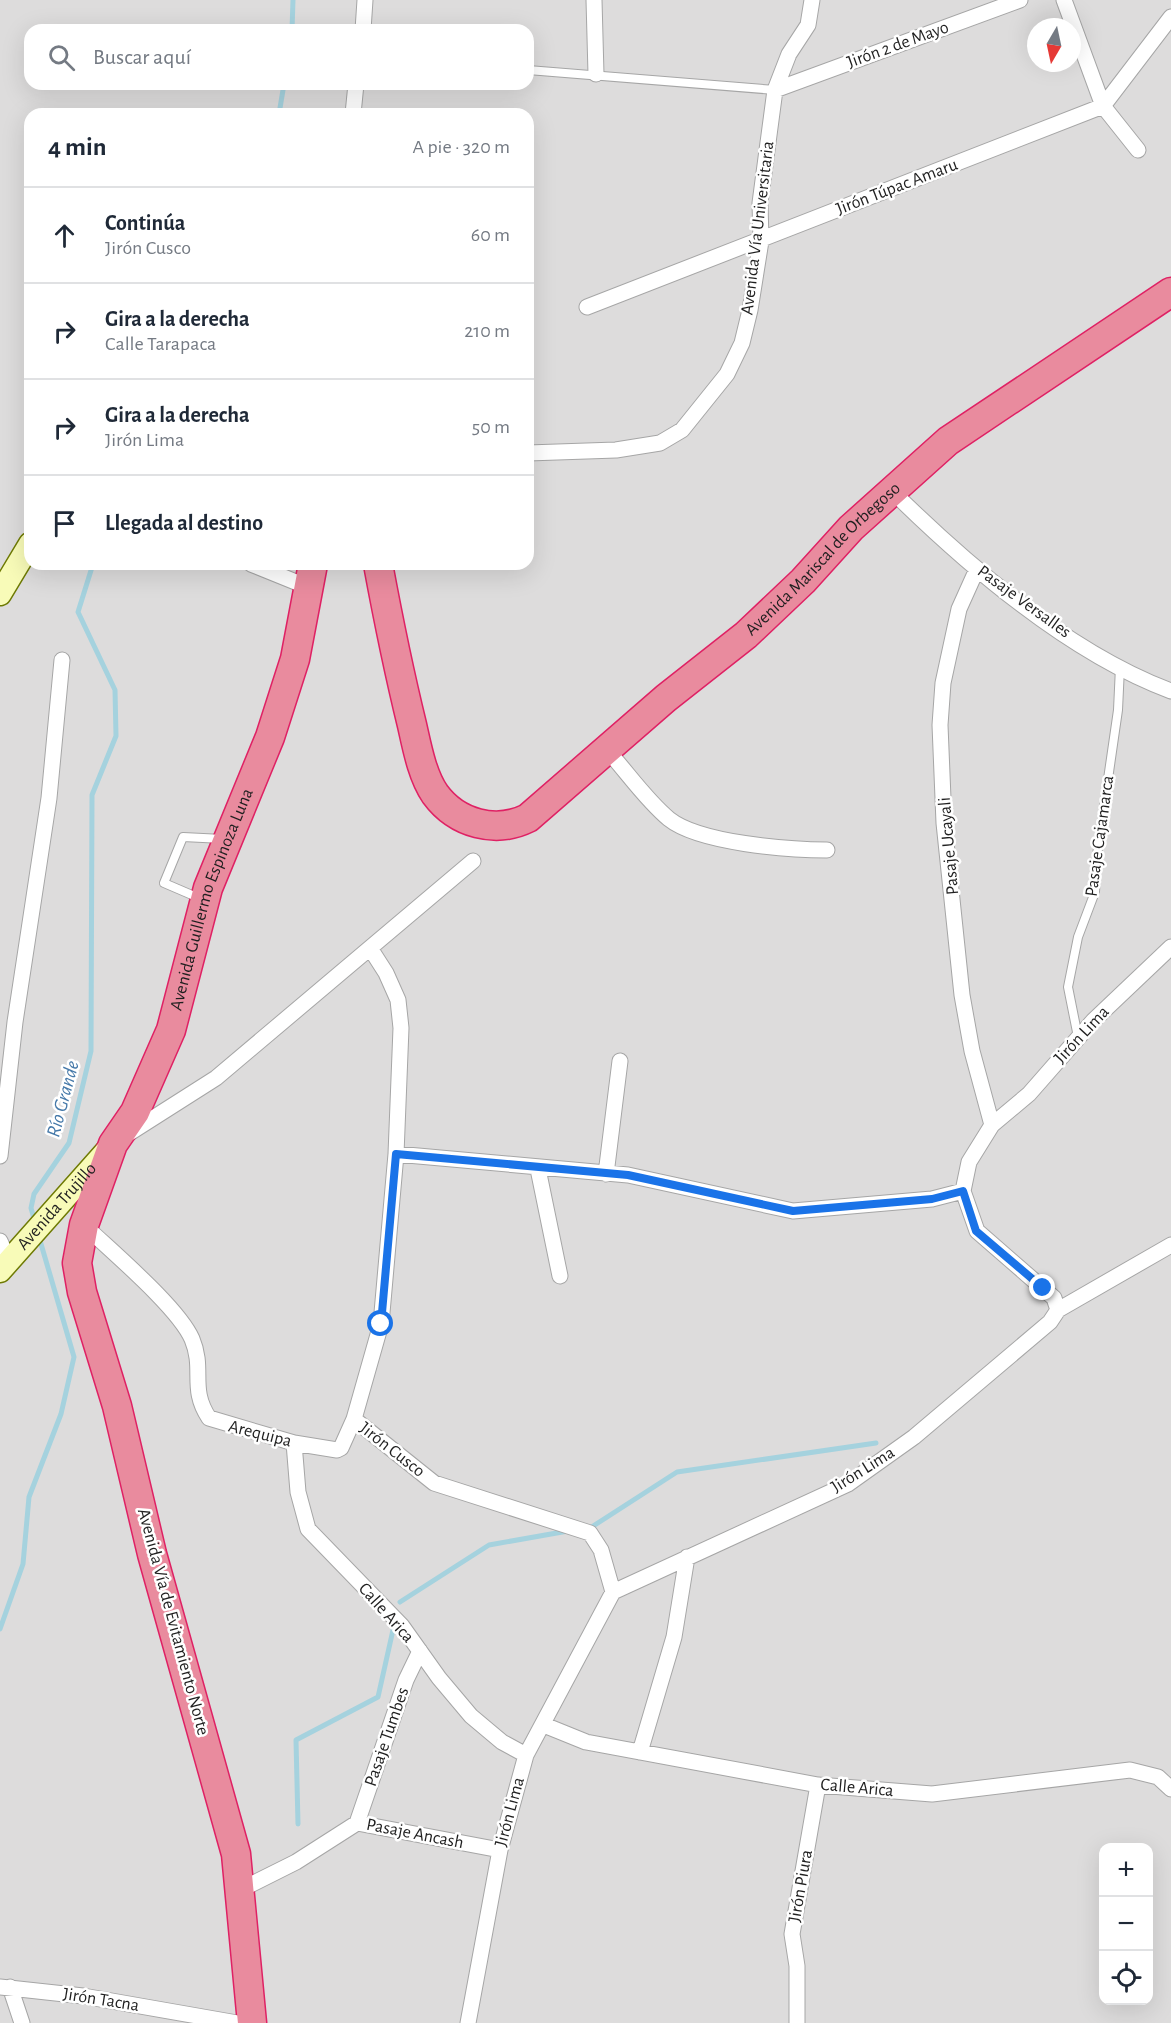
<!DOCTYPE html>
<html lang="es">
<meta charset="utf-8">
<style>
body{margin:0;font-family:"Alegreya Sans",sans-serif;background:#f6f6f7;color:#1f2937}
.controls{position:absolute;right:18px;bottom:18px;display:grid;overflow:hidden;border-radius:12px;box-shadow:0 6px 24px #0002}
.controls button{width:54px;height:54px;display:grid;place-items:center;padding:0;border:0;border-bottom:2px solid #e0e1e3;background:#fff;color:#1f2937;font:30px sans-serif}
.compass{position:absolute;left:1027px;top:18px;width:54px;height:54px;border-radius:50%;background:#fff;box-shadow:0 6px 24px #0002;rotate:189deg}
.stop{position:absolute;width:18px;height:18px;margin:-14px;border:4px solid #1a73e8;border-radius:50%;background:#fff}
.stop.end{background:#1a73e8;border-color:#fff;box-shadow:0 2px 6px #0008}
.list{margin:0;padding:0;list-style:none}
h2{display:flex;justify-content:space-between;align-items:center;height:78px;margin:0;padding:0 24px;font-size:26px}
h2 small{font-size:20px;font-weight:400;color:#747a83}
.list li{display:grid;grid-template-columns:39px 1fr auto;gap:18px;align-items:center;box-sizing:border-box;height:96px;padding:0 24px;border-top:2px solid #e0e1e3}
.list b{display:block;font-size:22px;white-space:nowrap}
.list p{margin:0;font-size:20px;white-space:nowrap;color:#747a83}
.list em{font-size:20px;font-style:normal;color:#747a83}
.icon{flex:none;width:33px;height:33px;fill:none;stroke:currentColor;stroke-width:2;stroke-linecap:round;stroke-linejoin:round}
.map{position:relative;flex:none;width:1171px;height:2023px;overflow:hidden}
.search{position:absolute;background:#fff;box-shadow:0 6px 24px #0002;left:24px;top:24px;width:510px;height:66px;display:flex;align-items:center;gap:15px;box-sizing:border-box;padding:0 21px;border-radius:18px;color:#747a83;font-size:22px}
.panel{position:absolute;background:#fff;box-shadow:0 6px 24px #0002;left:24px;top:108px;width:510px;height:462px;border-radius:18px}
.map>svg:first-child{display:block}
</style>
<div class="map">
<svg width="1171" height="2023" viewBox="0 0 1171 2023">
<rect width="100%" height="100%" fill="#f0ece5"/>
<path fill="#dddcdc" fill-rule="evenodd" d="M 0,0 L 1171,0 L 1171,2023 L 0,2023 ZM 1036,27 L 1072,27 L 1072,63 L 1036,63 ZM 30,30 L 528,30 L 528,84 L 30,84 ZM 30,114 L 528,114 L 528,564 L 30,564 ZM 1104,1848 L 1148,1848 L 1148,2000 L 1104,2000 Z"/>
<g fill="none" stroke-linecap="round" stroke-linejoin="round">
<path stroke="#a5d2de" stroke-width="5" d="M 292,30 L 293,0
M 279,114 L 284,84
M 35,1222 L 31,1208 L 34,1194 L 69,1143 L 91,1051 L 92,795 L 116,736 L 115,690 L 78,612 L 93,564
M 590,1528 L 677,1472 L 876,1443
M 400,1602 L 489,1545 L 568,1531
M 0,1629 L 23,1564 L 29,1497 L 61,1414 L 74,1357 L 39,1237
M 298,1824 L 296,1740 L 378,1697 L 393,1630"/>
<defs>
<path id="lane" d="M 528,70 L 775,90
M 199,898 L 164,883 L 183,837 L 223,839
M 1078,1037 L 1068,987 L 1078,937 L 1095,892 L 1097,855 L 1118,710 L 1120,667"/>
<path id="street" d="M 594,0 L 596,74
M 1064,0 L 1103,106 L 1138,150
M 363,30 L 365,0
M 775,90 L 1020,0
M 353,114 L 356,84
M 587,307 L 1103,106 L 1171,17
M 528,453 L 616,450 L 660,443 L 682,430 L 727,374 L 742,343 L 750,310 L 761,241 L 760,203 L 775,90 L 789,54 L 808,25 L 812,0
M 892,491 C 967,565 1071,654 1171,691
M 251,564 L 308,587
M 977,569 L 959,609 L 943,683 L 940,725 L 944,823 L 962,995 L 972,1051 L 992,1125
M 607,750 C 627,772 646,800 669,819 C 699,843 788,850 827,850
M 128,1134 L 216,1078 L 473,861
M 396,1154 L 628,1175 L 793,1211 L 932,1199 L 963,1191
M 0,1156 L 15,1022 L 49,798 L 62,660
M 538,1169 L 560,1276
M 606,1174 L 620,1061
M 84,1225 C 111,1251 178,1307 192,1339 C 205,1370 189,1388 209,1418 L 294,1443 L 337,1450 L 341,1448 L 354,1419 L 381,1324 L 396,1154 L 401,1028 L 398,1000 L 386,973 L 370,948
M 0,1241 L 9,1261
M 1058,1310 L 1171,1245
M 354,1419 L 434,1483 L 590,1533 L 601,1550 L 613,1592
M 294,1443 L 298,1492 L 308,1529 L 402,1626 L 439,1678 L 471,1716 L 502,1742 L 526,1755
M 544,1725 L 586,1742 L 818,1785 L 932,1794 L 1130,1770 L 1158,1777 L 1171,1789
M 640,1752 L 674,1637 L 687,1557
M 357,1823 L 406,1680 L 420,1651
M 240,1890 L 296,1862 L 357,1823 L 500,1850
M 0,1987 L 83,1996 L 237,2023
M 10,1987 L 22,2023
M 468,2023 L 500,1850 L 526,1755 L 613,1592 L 848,1484 L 914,1437 L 1050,1322 L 1058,1310 L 1054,1298 L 977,1231 L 963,1191 L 969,1162 L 992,1125 L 1029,1094 L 1093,1021 L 1171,947
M 797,2023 L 797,1966 L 792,1934 L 818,1785"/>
<g id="secondary">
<path d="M 0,594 L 30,544"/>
<path id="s1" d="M 0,1271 L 110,1147"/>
</g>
<g id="highway">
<path id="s2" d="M 378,564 C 388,618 399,672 412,725 C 417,747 422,775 435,794 C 457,824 496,834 528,818 L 666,698 L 746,635 L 803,581 L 851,528 L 948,441 L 1171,292"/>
<path id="s3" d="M 252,2023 L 236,1854 L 152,1554 L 117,1406 L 82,1292 L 77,1263 L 84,1225 L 113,1144 L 135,1112 L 171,1030 L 208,888 L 270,737 L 295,659 L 313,564"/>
</g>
</defs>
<use href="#lane" stroke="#a6a6a6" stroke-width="10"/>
<use href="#street" stroke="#a6a6a6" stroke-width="17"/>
<use href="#secondary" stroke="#6e7a03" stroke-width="25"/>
<use href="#highway" stroke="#df2164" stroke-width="31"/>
<use href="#lane" stroke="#fff" stroke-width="8"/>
<use href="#street" stroke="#fff" stroke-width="15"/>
<use href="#secondary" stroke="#f8fbb8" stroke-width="22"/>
<use href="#highway" stroke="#e98b9e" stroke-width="28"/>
</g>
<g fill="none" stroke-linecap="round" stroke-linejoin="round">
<path stroke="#1a73e8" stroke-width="8" d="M 381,1324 L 396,1154 L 628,1175 L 793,1211 L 932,1199 L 963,1191 L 976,1231 L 1043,1288"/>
</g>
<g text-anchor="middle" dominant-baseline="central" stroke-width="5" stroke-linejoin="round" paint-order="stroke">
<g font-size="18" fill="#1f1f1f" stroke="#fff">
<text transform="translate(898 45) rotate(-20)">Jirón 2 de Mayo</text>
<text transform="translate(897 187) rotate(-21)">Jirón Túpac Amaru</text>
<text transform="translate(758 228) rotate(-83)">Avenida Vía Universitaria</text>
<text stroke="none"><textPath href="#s2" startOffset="735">Avenida Mariscal de Orbegoso</textPath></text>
<text transform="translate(1024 602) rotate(36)">Pasaje Versalles</text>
<text transform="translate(1100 836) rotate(-82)">Pasaje Cajamarca</text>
<text transform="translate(949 846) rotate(-95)">Pasaje Ucayali</text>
<text stroke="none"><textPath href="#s3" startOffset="1172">Avenida Guillermo Espinoza Luna</textPath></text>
<text transform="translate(1082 1035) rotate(-47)">Jirón Lima</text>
<text stroke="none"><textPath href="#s1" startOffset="86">Avenida Trujillo</textPath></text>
<text transform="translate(260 1434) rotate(14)">Arequipa</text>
<text transform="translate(392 1450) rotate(38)">Jirón Cusco</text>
<text transform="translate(863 1470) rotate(-32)">Jirón Lima</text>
<text transform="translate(386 1613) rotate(48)">Calle Arica</text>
<text transform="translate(173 1622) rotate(75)">Avenida Vía de Evitamiento Norte</text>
<text transform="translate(387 1737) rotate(-71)">Pasaje Tumbes</text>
<text transform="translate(857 1788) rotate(5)">Calle Arica</text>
<text transform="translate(510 1812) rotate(-75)">Jirón Lima</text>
<text transform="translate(415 1834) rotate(11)">Pasaje Ancash</text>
<text transform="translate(801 1886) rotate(-80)">Jirón Piura</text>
<text transform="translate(101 2000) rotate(9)">Jirón Tacna</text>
</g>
<g font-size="20" font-style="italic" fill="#4679a9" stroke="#fff">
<text transform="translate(63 1099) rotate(-75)">Río Grande</text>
</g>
</g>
</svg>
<div class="controls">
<button>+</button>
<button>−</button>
<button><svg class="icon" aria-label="locate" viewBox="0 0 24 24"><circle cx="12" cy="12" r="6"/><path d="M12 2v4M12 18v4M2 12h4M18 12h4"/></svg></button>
</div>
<svg class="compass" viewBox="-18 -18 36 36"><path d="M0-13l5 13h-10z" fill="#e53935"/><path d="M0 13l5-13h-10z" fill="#747a83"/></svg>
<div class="stop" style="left:381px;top:1324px"></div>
<div class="stop end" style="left:1043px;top:1288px"></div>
<div class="search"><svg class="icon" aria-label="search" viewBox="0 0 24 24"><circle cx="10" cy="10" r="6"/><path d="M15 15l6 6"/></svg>Buscar aquí</div>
<section class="panel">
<h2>4 min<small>A pie · 320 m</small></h2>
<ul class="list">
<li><svg class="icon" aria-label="ahead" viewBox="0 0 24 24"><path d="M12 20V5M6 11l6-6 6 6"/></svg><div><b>Continúa</b><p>Jirón Cusco</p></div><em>60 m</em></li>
<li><svg class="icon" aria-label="right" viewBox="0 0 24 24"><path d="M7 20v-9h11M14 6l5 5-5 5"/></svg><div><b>Gira a la derecha</b><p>Calle Tarapaca</p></div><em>210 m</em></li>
<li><svg class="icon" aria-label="right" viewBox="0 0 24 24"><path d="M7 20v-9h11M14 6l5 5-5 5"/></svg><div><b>Gira a la derecha</b><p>Jirón Lima</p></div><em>50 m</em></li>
<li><svg class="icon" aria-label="arrive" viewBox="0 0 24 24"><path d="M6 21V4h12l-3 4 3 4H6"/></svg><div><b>Llegada al destino</b></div></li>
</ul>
</section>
</div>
